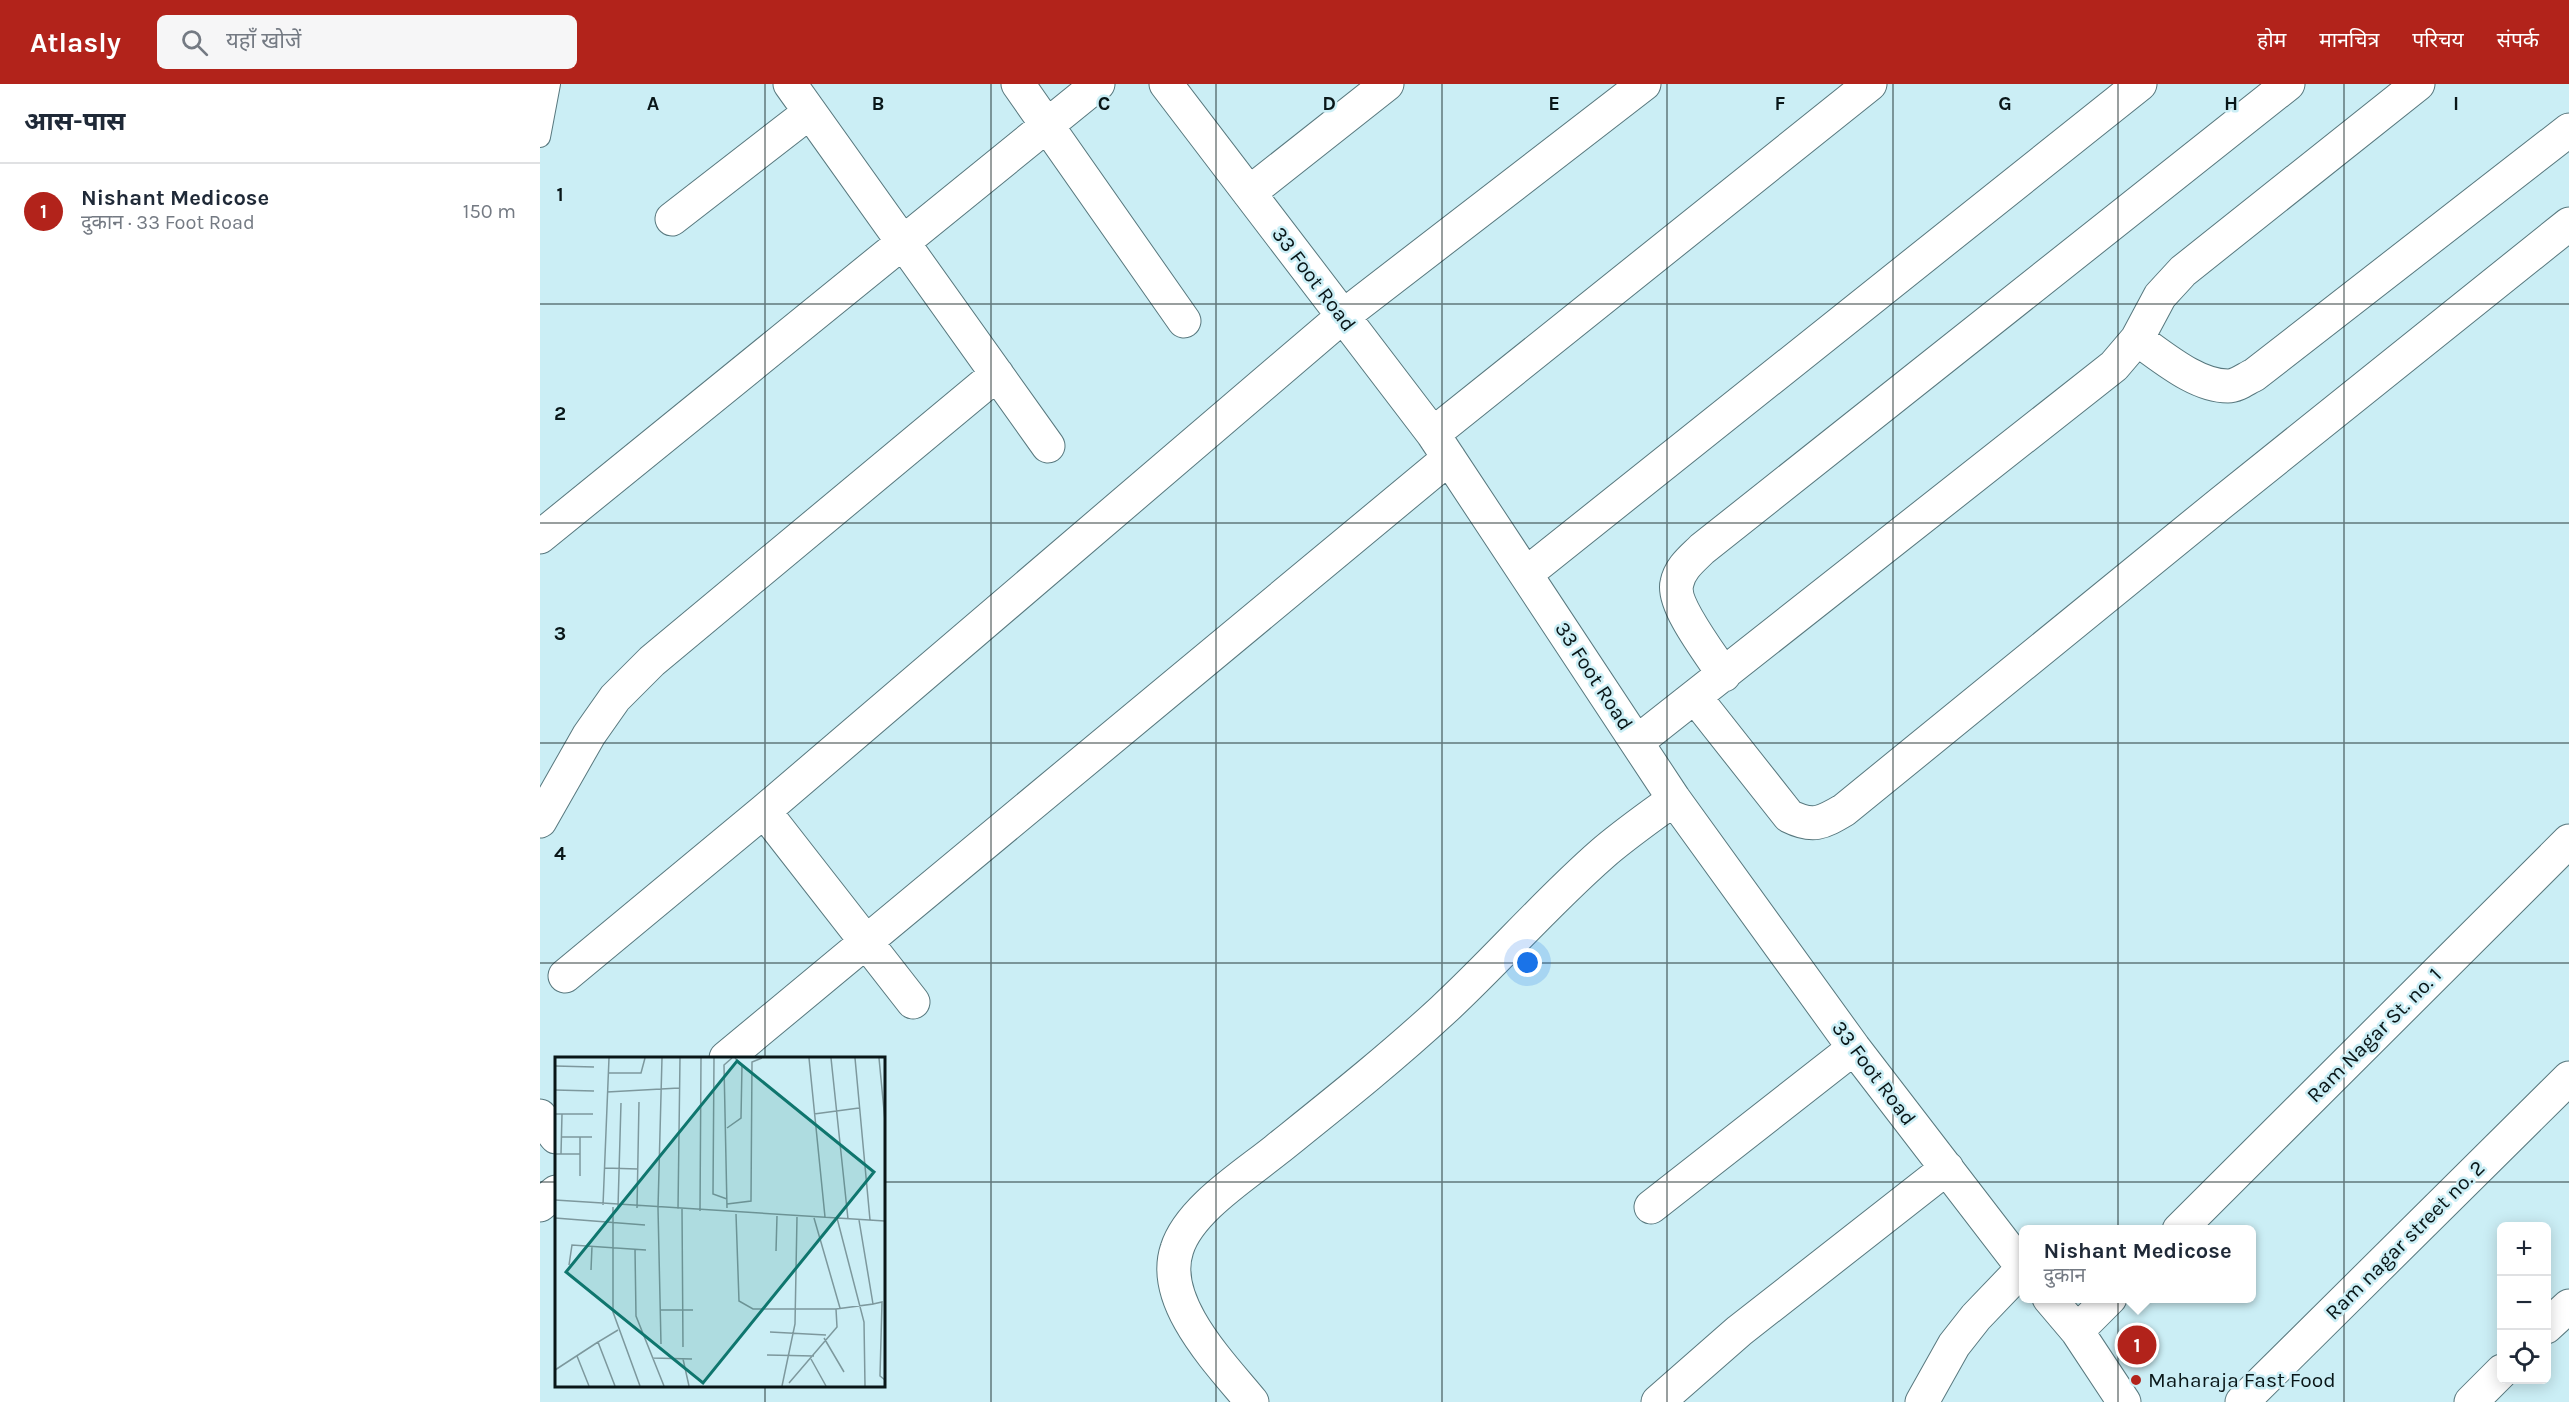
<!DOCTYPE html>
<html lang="hi">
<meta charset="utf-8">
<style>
body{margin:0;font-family:Karla,"Noto Sans Devanagari",sans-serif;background:#f6f6f7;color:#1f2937}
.controls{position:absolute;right:18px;bottom:18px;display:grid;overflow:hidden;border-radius:9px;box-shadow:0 3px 15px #0003}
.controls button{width:54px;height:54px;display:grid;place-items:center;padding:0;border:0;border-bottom:2px solid #e0e1e3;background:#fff;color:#1f2937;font:30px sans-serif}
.you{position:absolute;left:988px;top:879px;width:21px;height:21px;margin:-15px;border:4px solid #fff;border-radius:50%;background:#1a73e8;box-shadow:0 0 0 9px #1a73e833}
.badge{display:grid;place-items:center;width:39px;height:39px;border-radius:50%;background:#b2231b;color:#fff;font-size:20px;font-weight:700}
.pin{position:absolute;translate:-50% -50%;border:3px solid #fff;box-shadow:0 2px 6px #0006}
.popup{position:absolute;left:1479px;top:1141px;width:237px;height:78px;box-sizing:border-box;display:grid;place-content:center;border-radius:9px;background:#fff;filter:drop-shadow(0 2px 4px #0005);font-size:20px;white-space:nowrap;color:#747a83}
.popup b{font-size:22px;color:#1f2937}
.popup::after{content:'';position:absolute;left:50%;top:100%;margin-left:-12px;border:12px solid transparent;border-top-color:#fff}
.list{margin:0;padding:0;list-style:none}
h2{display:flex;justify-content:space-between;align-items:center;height:78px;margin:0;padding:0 24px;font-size:26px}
h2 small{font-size:20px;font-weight:400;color:#747a83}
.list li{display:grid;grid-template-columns:39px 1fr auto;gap:18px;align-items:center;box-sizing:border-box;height:96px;padding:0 24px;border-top:2px solid #e0e1e3}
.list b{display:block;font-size:22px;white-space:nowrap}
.list p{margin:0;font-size:20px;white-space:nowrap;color:#747a83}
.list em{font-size:20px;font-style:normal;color:#747a83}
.icon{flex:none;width:33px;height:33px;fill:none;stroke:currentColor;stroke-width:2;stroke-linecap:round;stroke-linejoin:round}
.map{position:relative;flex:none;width:2029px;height:1318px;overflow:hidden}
header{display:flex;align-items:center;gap:36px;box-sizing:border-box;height:84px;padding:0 30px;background:#b2231b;color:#fff}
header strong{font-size:28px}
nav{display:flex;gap:33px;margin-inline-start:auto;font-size:21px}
.search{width:420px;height:54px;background:#f6f6f7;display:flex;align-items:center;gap:15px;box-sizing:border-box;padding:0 21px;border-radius:9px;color:#747a83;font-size:22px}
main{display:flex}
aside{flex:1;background:#fff}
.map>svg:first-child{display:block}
</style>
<header>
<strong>Atlasly</strong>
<div class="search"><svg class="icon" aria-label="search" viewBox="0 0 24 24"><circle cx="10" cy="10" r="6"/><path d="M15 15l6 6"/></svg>यहाँ खोजें</div>
<nav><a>होम</a><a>मानचित्र</a><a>परिचय</a><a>संपर्क</a></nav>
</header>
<main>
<aside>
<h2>आस-पास<small></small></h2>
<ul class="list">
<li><span class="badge">1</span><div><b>Nishant Medicose</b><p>दुकान · 33 Foot Road</p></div><em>150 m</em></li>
</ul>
</aside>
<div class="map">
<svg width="2029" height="1318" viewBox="0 0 2029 1318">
<rect width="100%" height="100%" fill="#cbeef5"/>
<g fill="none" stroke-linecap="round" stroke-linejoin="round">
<defs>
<path id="lane" d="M 0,53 L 10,0"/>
<path id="street" d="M 250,0 L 508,362
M 478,0 L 644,237
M 626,0 L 893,350 L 1134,715 L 1314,964 L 1483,1184
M 709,109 L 847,0
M 132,135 L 270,28
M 1597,255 C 1623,273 1656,302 1688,302 C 1697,302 1707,294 1714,291 L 2029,46
M 893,350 L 1330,0
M 0,453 L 558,0
M 987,489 L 1600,0
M 1184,591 C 1172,572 1131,520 1137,499 C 1140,484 1152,475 1162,465 L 1748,0
M 1155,613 L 1249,732 C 1273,744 1282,739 1304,726 L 1681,419 L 2029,140
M 1097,658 L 1574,282 L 1597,255 L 1620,212 L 1643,187 L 1878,0
M 224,727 L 373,918
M 0,737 L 49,651 L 75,614 L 112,577 L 457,290
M 25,892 L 224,727 L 802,233 L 1104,0
M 186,974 L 909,374
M 0,1032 L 16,1053
M 0,1121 L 16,1108
M 1111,1123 L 1314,964
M 1639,1146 L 2029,757
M 1509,1214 L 1537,1247 L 1584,1318
M 2006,1243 L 2029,1222
M 1537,1247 L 1570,1214
M 712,1318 C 681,1280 619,1218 637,1165 C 649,1126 705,1091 736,1066 C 792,1021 849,976 903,926 C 957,876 1006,819 1062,770 C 1085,750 1110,733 1134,715
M 1118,1318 L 1199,1247 L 1407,1084
M 1382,1318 L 1414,1261 L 1436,1233 L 1483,1184
M 1702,1318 L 2029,994
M 1931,1318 L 1962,1287"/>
</defs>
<use href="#lane" stroke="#58787e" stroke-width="22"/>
<use href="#street" stroke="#58787e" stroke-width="35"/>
<use href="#lane" stroke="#fff" stroke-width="20"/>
<use href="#street" stroke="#fff" stroke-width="33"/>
</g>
<path fill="none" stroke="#091618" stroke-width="1.5" stroke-opacity="0.55" d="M 225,0 L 225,974M 451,0 L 451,1318M 676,0 L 676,1318M 902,0 L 902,1318M 1127,0 L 1127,1318M 1353,0 L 1353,1318M 1578,0 L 1578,1318M 1804,0 L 1804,1318M 0,220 L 2029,220M 0,439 L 2029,439M 0,659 L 2029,659M 0,879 L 2029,879M 0,1098 L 16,1098M 344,1098 L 2029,1098M 225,1302 L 225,1318"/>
<circle fill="#b2231b" stroke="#cbeef5" stroke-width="2" cx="1596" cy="1296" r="6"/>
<g text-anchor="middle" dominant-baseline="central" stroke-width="5" stroke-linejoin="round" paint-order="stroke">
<g font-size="21" fill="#091618" stroke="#cbeef5">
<text transform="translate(774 195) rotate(53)">33 Foot Road</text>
<text transform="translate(1054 592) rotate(57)">33 Foot Road</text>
<text transform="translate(1834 951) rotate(-45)">Ram Nagar St. no. 1</text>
<text transform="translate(1334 989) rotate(53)">33 Foot Road</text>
<text transform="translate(1865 1156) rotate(-45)">Ram nagar street no. 2</text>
</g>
<g font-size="21" fill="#091618" stroke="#cbeef5" text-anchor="start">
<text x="1608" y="1296">Maharaja Fast Food</text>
</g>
</g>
<g transform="translate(15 973)">
<rect width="330" height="330" fill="#cbeef5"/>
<path fill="none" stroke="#7d989d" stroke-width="1.5" d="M 159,1 L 158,137 L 172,142M 254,1 L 270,160M 276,1 L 293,162M 300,1 L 315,163M 324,1 L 330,64M 0,9 L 39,10M 53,16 L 86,16 L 90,1M 0,33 L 39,34M 52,35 L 124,31M 0,57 L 38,57M 259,57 L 304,51M 172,71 L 186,61 L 187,8 L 180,1M 6,80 L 37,80M 0,97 L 25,97M 6,97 L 7,57M 50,111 L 83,112M 25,119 L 25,80M 0,143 L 330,164M 172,147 L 196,144 L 197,5 L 207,1M 48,148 L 54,1M 58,150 L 58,255 L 85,329M 63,150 L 66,46M 82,151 L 84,45M 172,151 L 169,8 L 177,1M 123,152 L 125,1M 127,152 L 128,290M 145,154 L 146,1M 181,157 L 184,244 L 198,252 L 281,252 L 318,247 L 304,163M 0,161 L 90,168M 259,161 L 285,251M 282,161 L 309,265 L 310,329M 80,192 L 81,259 L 109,329M 221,194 L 222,159M 14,208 L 17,188 L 91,193M 36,213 L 37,189M 318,247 L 327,245 L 325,319 L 330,323M 106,253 L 138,253M 215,275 L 271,278M 269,281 L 289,315M 106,287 L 103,151 L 107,1M 212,298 L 259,299M 22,299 L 34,329M 97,301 L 137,302M 128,302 L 134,329M 256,302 L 271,329M 0,313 L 43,285M 234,326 L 282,270 L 281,252M 60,329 L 43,285 L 63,273M 227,329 L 240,267 L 242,160"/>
<path fill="#0f766e" fill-opacity="0.15" stroke="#0f766e" stroke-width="3" d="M 182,4 L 319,115 L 148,326 L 11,215 Z"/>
<rect width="330" height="330" fill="none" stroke="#091618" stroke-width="3"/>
</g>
<g font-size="20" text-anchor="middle" font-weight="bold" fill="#091618" stroke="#cbeef5" stroke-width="5" stroke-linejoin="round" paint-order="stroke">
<text x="113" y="26">A</text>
<text x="338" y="26">B</text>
<text x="564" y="26">C</text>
<text x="789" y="26">D</text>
<text x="1014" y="26">E</text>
<text x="1240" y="26">F</text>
<text x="1465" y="26">G</text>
<text x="1691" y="26">H</text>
<text x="1916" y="26">I</text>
<text x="20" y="117">1</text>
<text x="20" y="336">2</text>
<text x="20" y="556">3</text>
<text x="20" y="776">4</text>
</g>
</svg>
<div class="controls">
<button>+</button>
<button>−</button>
<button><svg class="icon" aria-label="locate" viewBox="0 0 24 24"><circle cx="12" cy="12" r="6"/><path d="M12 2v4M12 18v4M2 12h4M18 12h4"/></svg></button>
</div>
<div class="you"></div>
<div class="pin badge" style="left:1597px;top:1261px">1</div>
<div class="popup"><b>Nishant Medicose</b>दुकान</div>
</div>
</main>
